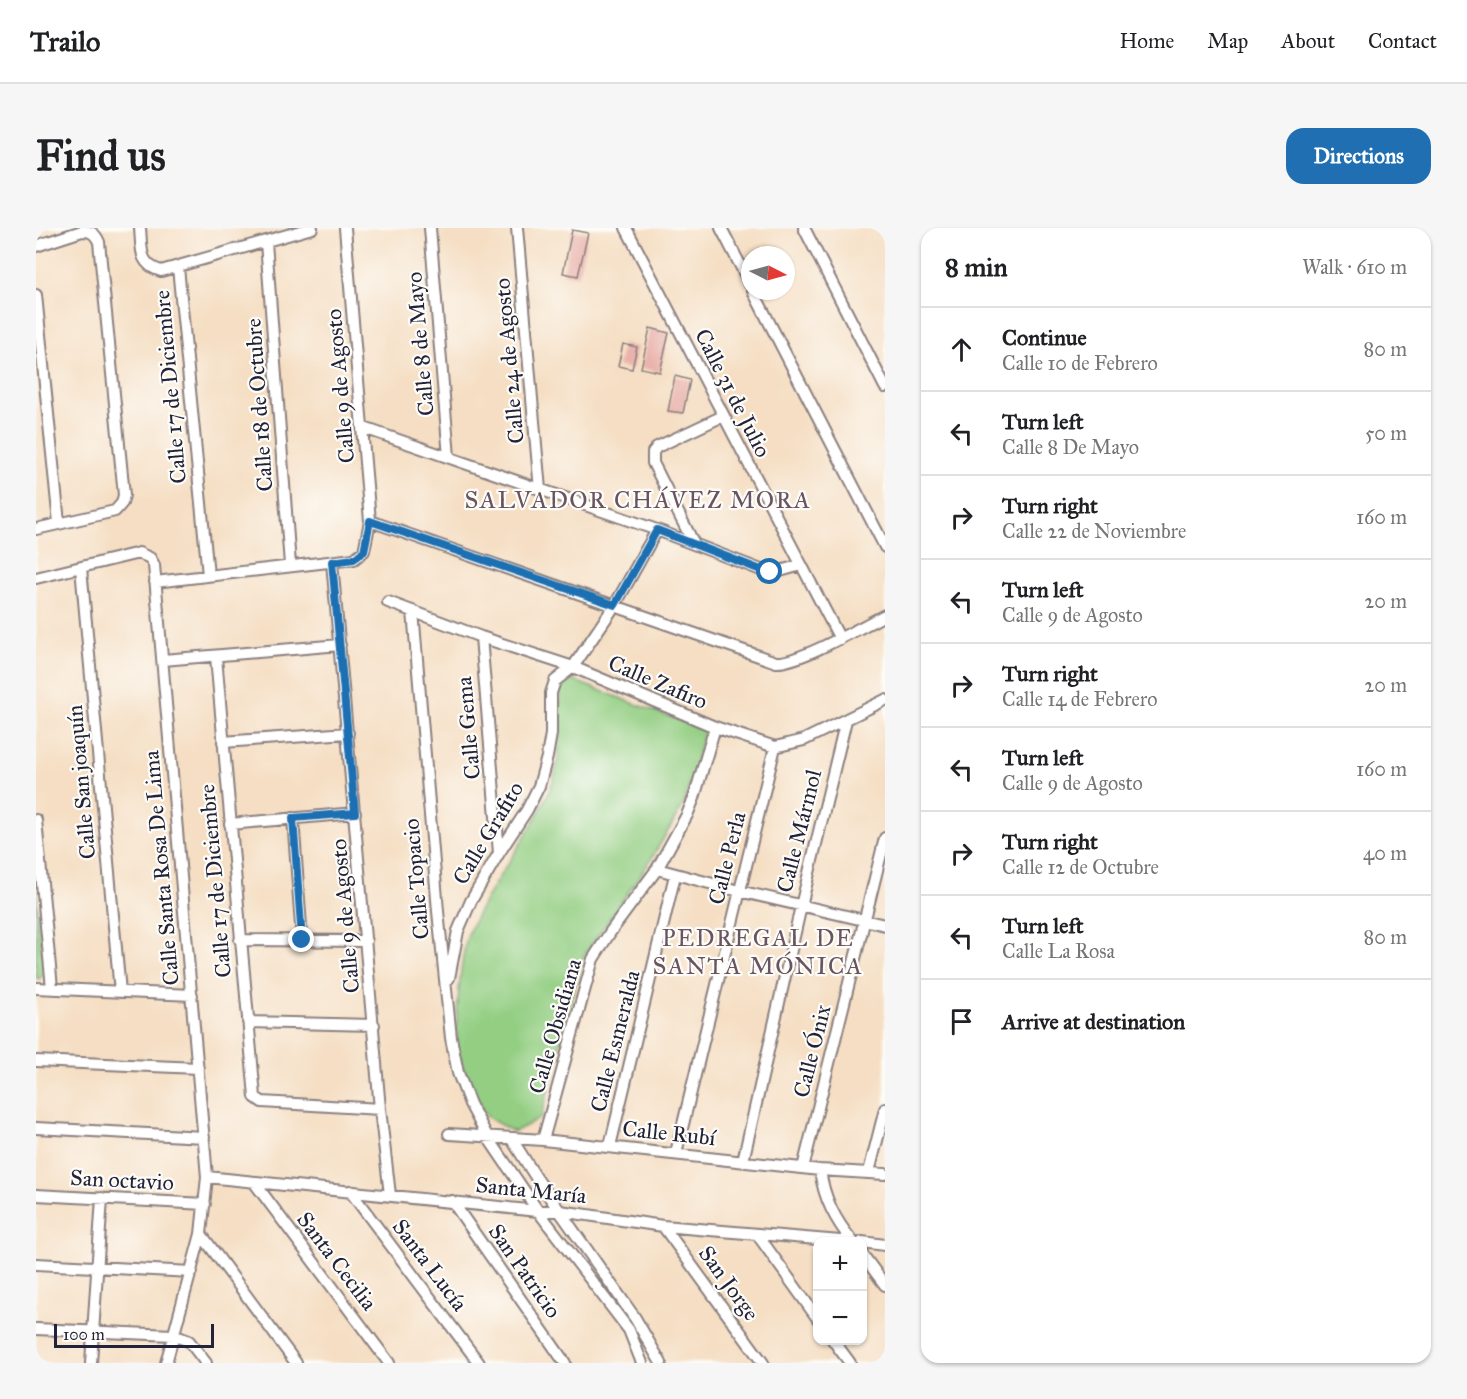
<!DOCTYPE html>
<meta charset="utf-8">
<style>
body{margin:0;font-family:"IM FELL Great Primer",serif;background:#f6f6f6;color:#202124}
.controls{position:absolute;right:18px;bottom:18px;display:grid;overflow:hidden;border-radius:12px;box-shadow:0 2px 4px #0004}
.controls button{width:54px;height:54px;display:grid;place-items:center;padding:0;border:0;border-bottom:2px solid #e0e0e0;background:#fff;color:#202124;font:30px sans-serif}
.compass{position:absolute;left:705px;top:18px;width:54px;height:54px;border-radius:50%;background:#fff;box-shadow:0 2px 4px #0004;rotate:96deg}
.scale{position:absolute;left:18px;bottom:15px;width:160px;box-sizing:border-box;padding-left:6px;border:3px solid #22223b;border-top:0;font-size:16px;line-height:21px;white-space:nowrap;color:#22223b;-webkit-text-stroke:4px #fdfcf7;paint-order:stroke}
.stop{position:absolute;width:18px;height:18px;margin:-14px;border:4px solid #1f6fb2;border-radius:50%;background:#fff}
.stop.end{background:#1f6fb2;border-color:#fff;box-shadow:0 2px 6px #0008}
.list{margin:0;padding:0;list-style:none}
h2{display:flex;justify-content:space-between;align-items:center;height:78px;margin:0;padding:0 24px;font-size:26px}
h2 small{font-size:20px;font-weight:400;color:#757577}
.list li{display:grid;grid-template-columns:39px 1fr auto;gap:18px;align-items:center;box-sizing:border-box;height:84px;padding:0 24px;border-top:2px solid #e0e0e0}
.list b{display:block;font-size:22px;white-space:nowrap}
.list p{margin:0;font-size:20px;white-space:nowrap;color:#757577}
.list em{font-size:20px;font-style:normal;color:#757577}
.icon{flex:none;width:33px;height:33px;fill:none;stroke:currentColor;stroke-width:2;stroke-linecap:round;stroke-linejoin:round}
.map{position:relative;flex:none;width:849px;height:1135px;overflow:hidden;border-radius:18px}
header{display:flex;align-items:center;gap:36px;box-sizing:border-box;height:84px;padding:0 30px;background:#fff;border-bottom:2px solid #e0e0e0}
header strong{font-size:28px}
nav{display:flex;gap:33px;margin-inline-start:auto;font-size:21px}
.intro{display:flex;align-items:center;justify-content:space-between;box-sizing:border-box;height:144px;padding:0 36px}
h1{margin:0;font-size:42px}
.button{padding:15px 27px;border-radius:18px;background:#1f6fb2;color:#fff;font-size:21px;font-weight:700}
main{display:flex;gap:36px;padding:0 36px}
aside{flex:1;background:#fff;border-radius:18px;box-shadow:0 2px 4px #0004}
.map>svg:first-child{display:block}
</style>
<header>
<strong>Trailo</strong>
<nav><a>Home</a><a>Map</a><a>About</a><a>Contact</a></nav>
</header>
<div class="intro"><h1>Find us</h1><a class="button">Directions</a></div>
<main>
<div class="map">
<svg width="849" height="1135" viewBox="0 0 849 1135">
<rect width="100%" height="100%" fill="#fdfcf7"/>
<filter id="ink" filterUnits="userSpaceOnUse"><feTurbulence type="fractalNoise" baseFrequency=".0167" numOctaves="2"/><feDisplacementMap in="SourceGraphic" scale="12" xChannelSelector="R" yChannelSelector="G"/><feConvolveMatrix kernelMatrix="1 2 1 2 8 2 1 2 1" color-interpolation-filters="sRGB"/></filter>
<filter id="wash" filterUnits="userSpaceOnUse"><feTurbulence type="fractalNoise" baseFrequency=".008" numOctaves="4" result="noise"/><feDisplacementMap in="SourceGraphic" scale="24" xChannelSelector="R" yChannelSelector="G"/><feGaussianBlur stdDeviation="1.35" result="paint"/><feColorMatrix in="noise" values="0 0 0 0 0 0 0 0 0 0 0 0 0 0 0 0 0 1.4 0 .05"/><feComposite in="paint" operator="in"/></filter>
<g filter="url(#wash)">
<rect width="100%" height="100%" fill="#f5dec3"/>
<path fill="#93ce82" stroke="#5a785e" stroke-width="1.5" d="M 536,452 L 669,502 L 648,576 L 614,633 L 547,729 L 505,890 L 478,904 C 470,899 457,894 451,888 C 437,873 426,840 422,821 C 418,798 425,719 435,699 C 458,649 496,607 516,556 C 526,530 524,489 524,461 Z
M 0,662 L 8,746 L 3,751 L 0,750 Z"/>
<g id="blocks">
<path fill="#e9b2ac" d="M 536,2 L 552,5 L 542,48 L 527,45 Z
M 614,100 L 633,105 L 624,144 L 605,140 Z
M 587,116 L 601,119 L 596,141 L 582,138 Z
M 639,148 L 654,152 L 647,185 L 632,183 Z"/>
</g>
</g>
<g filter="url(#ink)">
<use href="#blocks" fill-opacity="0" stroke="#8c807f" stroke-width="1.5"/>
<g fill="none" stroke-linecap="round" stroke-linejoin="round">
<defs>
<path id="street" d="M 104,0 C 106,20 102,36 125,43 L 276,0
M 394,0 L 413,229
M 481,0 L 504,262
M 590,0 L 804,411
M 685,0 L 714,56
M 768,0 L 849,159
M 230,14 L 254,337
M 0,18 L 46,3 C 55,3 59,5 63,14 L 88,267 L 86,275 L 79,283 L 0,301
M 142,39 L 172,347
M 717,63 L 849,319
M 0,67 L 23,295
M 328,200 L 621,302 L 725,342 L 744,343 L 765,337
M 334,293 L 740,434 C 761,436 827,398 849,387
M 658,316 L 617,235 L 617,224 L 621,219 L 687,188
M 296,334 L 344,881 L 354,967
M 45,340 L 84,764
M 0,350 L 103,325 L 114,330 L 118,337 L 171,949 L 165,1006 L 130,1135
M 119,354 L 318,331 L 328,323 L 334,293 L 309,0
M 352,374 L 445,409 L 537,439 L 679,499 L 739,519 L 768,512 L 849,472
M 377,383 L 402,683 L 415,810 L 422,845 L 434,876 L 451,908 L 502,983 L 593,1102 L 606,1135
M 445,409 L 463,625
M 180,429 L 219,869 L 226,874 L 344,881
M 127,432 L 304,417
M 187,514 L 312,505
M 257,590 L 266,712
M 0,592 L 16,760
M 194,596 L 319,585
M 621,641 L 703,663 L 849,697
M 204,712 L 330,713
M 413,750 L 422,703 L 435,673 L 463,625 L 491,582 L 503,558 L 511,529 L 515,506 L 515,465 L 519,453 L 537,439 L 579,377 L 621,302
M 0,760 L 156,767
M 212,794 L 338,797
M 0,833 L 162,840
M 0,900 L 168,909
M 413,906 L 507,912 L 784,942 L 849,946
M 475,910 L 501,951 L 599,1090 L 625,1135
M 507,912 L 557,731 L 575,703 L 621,641 L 651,587 L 658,570 L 679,499
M 574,918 L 639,647
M 640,925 L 739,519
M 707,933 L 765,678 L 810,492
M 767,940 L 849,610
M 784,942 C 788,971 799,992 817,1014
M 833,944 L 849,881
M 171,949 L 502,983 L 524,983 L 627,998 L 816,1014
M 218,954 L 353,1135
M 314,963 L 443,1135
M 0,967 L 169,976
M 416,973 L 529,1135
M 627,998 L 727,1135
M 165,1006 L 260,1135
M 721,1006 L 782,1091
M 826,1014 L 849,1017
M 826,1026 L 849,1057
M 0,1036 L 156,1044
M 0,1101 L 137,1107 L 153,1113 L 170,1135
M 797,1112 L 814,1135
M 55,1135 L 66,970"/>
</defs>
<use href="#street" stroke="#8c807f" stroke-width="14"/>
<use href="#street" stroke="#fff" stroke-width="10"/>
</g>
</g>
<g fill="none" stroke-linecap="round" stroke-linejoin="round" filter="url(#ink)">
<path stroke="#1f6fb2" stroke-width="8" d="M 266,712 L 257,590 L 319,585 L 296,334 L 318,331 L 328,323 L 334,293 L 579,377 L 621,302 L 725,342 L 734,344"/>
</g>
<g text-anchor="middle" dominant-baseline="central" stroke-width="4.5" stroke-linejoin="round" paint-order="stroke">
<g font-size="22" fill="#22223b" stroke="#fdfcf7">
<text transform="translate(384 116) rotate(-95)">Calle 8 de Mayo</text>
<text transform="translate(473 133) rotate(-95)">Calle 24 de Agosto</text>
<text transform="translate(304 158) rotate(-95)">Calle 9 de Agosto</text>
<text transform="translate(134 159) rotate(-95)">Calle 17 de Diciembre</text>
<text transform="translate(697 165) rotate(63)">Calle 31 de Julio</text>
<text transform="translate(223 177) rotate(-94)">Calle 18 de Octubre</text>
<text transform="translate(622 454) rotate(23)">Calle Zafiro</text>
<text transform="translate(432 500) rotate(-95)">Calle Gema</text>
<text transform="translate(45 554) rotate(-95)">Calle San joaquín</text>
<text transform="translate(763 603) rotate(-76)">Calle Mármol</text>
<text transform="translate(452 605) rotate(-59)">Calle Grafito</text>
<text transform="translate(691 630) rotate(-76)">Calle Perla</text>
<text transform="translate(125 640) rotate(-95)">Calle Santa Rosa De Lima</text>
<text transform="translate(380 651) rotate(-95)">Calle Topacio</text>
<text transform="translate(179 653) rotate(-95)">Calle 17 de Diciembre</text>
<text transform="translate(309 688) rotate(-95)">Calle 9 de Agosto</text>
<text transform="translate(519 798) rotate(-74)">Calle Obsidiana</text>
<text transform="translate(579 813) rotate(-76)">Calle Esmeralda</text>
<text transform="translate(776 823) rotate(-76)">Calle Ónix</text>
<text transform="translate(633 905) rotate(6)">Calle Rubí</text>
<text transform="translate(86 952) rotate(3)">San octavio</text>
<text transform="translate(495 962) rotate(6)">Santa María</text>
<text transform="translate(301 1033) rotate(53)">Santa Cecilia</text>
<text transform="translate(394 1037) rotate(53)">Santa Lucía</text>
<text transform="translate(489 1043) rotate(55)">San Patricio</text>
<text transform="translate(693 1055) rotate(54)">San Jorge</text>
</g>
<g font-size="24" letter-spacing="1.5" fill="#685463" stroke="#fdfcf7">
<text x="602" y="272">SALVADOR CHÁVEZ MORA</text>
<text x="722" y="710">PEDREGAL DE<tspan x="722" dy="28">SANTA MÓNICA</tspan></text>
</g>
</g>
</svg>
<div class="controls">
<button>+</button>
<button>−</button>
</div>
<svg class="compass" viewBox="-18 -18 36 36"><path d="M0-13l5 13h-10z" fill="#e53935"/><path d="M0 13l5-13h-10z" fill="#757577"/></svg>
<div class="scale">100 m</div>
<div class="stop" style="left:734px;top:344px"></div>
<div class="stop end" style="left:266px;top:712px"></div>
</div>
<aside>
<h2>8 min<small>Walk · 610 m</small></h2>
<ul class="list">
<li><svg class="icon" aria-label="ahead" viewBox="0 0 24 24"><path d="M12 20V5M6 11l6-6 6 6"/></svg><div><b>Continue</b><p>Calle 10 de Febrero</p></div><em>80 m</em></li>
<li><svg class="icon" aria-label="left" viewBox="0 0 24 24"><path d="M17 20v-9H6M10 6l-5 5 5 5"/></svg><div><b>Turn left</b><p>Calle 8 De Mayo</p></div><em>50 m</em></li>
<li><svg class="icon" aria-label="right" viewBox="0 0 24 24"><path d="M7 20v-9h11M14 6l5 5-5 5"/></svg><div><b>Turn right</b><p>Calle 22 de Noviembre</p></div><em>160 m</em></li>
<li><svg class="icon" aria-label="left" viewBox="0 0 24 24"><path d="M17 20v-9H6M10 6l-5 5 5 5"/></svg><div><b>Turn left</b><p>Calle 9 de Agosto</p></div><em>20 m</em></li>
<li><svg class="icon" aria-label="right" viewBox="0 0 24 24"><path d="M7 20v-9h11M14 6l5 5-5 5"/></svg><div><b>Turn right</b><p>Calle 14 de Febrero</p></div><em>20 m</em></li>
<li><svg class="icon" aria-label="left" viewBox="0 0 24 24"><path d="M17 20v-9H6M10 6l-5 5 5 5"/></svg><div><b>Turn left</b><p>Calle 9 de Agosto</p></div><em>160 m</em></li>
<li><svg class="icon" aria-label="right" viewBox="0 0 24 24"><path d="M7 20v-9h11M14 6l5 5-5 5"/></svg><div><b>Turn right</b><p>Calle 12 de Octubre</p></div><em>40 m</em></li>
<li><svg class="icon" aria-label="left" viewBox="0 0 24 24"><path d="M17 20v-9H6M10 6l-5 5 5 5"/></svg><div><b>Turn left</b><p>Calle La Rosa</p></div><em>80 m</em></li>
<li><svg class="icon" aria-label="arrive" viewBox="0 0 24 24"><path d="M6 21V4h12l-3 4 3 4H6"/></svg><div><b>Arrive at destination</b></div></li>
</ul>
</aside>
</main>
